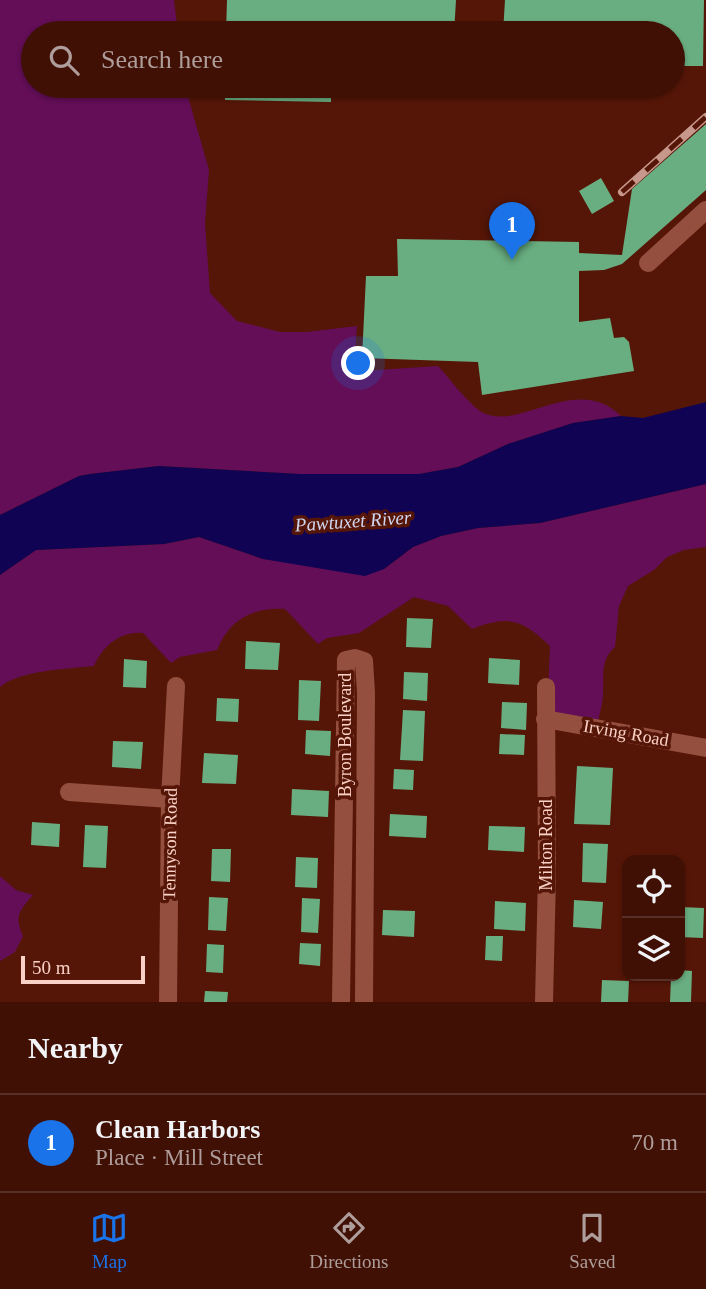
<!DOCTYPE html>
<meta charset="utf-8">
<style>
body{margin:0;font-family:Georgia,serif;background:#47190f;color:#f1f3f6}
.controls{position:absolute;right:21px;bottom:21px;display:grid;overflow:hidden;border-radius:14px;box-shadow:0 2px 5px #0004}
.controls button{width:63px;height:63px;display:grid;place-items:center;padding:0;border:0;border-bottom:2px solid #593027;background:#401005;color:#f1f3f6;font:35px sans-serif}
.scale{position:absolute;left:21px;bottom:18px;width:124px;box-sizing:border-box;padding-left:7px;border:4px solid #fad1c6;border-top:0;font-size:19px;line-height:24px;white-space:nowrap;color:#fad1c6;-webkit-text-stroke:5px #561607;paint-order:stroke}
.you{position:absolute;left:359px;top:364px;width:24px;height:24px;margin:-18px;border:5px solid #fff;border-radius:50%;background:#1a73e8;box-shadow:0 0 0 10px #1a73e833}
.badge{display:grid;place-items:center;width:46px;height:46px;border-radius:50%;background:#1a73e8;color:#fff;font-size:23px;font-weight:700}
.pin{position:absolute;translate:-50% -58px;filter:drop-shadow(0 2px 4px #0008)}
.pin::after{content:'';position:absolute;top:37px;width:24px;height:21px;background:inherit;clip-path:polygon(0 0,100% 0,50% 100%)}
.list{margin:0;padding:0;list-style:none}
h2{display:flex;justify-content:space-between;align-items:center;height:91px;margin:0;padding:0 28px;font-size:30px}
h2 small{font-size:23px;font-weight:400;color:#ae9d9a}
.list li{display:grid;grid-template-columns:46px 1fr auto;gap:21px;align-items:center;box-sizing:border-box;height:98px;padding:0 28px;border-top:2px solid #593027}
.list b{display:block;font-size:26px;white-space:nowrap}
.list p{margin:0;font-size:23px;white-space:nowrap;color:#ae9d9a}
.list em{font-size:23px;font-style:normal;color:#ae9d9a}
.icon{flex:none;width:38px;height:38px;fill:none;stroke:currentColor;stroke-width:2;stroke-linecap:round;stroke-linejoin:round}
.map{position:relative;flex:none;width:706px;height:1002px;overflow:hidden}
.search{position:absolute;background:#401005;box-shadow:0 2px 5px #0004;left:21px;right:21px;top:21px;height:77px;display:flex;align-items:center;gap:18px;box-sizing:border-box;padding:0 24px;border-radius:38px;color:#ae9d9a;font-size:26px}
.sheet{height:189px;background:#401005}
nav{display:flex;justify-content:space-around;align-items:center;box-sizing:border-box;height:98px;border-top:2px solid #593027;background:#401005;font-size:19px;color:#ae9d9a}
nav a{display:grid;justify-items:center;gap:4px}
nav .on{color:#1a73e8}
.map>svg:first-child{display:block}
</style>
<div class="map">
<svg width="706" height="1002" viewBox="0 0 706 1002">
<rect width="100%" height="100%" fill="#561607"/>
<path fill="#630e57" d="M 0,0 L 174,0 L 178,33 L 33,33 L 33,86 L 185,86 L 209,170 L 205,223 L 210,293 L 237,321 L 280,332 L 306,332 L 357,326 L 354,366 L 361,371 L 438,366 C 450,379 466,401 480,411 C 516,435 575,371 621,416 L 573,423 L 508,444 L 458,467 L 419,474 L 300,474 L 159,466 L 90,474 L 79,476 L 0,515 Z
M 706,484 L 706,547 L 684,550 L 667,557 L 654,570 L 628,586 L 619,606 L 615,647 C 600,660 604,675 603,693 C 603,703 600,712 598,721 L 547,715 L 550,646 C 522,619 509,615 472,629 L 448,606 L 414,597 L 359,633 L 327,638 L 318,644 L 285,609 C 254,607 229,619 217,650 L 180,657 L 171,663 L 143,633 C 120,631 103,646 94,666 C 68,669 20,670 0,687 L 0,575 L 36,550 L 164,544 L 199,537 L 263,559 L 384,569 L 413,547 L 441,536 L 478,528 L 540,523 Z
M 0,876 L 16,890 L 33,895 C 19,911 14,916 23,936 L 15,952 L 0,961 Z"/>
<path fill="#100354" d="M 706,402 L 706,484 L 540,523 L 478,528 L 441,536 L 413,547 L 384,569 L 365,576 L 263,559 L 199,537 L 164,544 L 36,550 L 0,575 L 0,515 L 79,476 L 90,474 L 159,466 L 300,474 L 419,474 L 458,467 L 508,444 L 573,423 L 621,416 L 643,418 Z"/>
<path fill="#69ae81" d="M 227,0 L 456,0 L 454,33 L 226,33 Z
M 505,0 L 704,0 L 703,66 L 673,66 L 673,33 L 503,33 Z
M 225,86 L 331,86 L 331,102 L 225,100 Z
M 706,124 L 706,190 L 622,264 L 604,270 L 579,271 L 579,322 L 610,318 L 614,338 L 624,337 L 629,342 L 634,371 L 482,395 L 478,362 L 362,358 L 366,276 L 398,276 L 397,239 L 579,242 L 579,253 L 622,255 L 632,189 Z
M 601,178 L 614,201 L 592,214 L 579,191 Z
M 407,618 L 433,619 L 431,648 L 406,647 Z
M 246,641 L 280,643 L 278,670 L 245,669 Z
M 489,658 L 520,660 L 519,685 L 488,683 Z
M 124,659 L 147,661 L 146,688 L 123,687 Z
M 404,672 L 428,673 L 427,701 L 403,699 Z
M 299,680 L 321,681 L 319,721 L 298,720 Z
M 217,698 L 239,699 L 238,722 L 216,721 Z
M 502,702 L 527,703 L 526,730 L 501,728 Z
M 403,710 L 425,711 L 423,761 L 400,760 Z
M 306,730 L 331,731 L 330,756 L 305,754 Z
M 500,734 L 525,735 L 524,755 L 499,754 Z
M 113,741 L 143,742 L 141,769 L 112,767 Z
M 204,753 L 238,755 L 236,784 L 202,783 Z
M 577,766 L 613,768 L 610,825 L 574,824 Z
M 394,769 L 414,770 L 413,790 L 393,789 Z
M 292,789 L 329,791 L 328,817 L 291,815 Z
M 390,814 L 427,816 L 426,838 L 389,836 Z
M 32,822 L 60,824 L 59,847 L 31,845 Z
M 85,825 L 108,826 L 106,868 L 83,867 Z
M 489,826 L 525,827 L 524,852 L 488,850 Z
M 583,843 L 608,844 L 606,883 L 582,882 Z
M 212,849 L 231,849 L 230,882 L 211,881 Z
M 296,857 L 318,858 L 317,888 L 295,887 Z
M 209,897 L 228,898 L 226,931 L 208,930 Z
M 302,898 L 320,899 L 318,933 L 301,932 Z
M 574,900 L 603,902 L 601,929 L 573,927 Z
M 495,901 L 526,903 L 525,931 L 494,929 Z
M 680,907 L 704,908 L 703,938 L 680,937 Z
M 383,910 L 415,911 L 414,937 L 382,935 Z
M 486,936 L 503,936 L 502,961 L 485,960 Z
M 300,943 L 321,944 L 320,966 L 299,964 Z
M 207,944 L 224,945 L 223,973 L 206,972 Z
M 680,970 L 692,971 L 691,1002 L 670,1002 L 671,976 L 680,976 Z
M 602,980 L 629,981 L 628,1002 L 601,1002 Z
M 205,991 L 228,992 L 227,1002 L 204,1002 Z"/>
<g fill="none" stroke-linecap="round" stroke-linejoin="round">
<path stroke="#944f3f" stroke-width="18" d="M 648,263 L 706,210
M 545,719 L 706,748
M 69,792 L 170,799
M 168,1002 L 170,799 L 176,686
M 341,1002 L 346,660 L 355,658 L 364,661 L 366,693 L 364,1002
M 544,1002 L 547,876 L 546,687"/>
<defs>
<path id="rail" d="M 622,192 L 706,117"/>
</defs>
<use href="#rail" stroke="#c7978b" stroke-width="8"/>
<use href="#rail" stroke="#561607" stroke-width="5" stroke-dasharray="16" stroke-linecap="butt"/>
</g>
<g text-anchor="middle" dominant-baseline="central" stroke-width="7" stroke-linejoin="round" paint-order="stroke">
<g font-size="18" fill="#fad1c6" stroke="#561607">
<text transform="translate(626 733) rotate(10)">Irving Road</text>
<text transform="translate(345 735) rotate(-90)">Byron Boulevard</text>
<text transform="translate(170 844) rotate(-89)">Tennyson Road</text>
<text transform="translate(546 845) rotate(-90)">Milton Road</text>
</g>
<g font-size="19" font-style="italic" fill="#d0d7f3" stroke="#561607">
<text transform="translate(353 521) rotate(-4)">Pawtuxet River</text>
</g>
</g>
</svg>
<div class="controls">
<button><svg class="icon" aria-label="locate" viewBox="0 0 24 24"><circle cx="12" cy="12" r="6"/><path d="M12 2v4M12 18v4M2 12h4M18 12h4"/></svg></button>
<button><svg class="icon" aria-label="layers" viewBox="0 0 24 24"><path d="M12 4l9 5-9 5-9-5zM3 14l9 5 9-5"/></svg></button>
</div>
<div class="scale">50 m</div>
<div class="you"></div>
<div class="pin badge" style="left:512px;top:260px">1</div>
<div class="search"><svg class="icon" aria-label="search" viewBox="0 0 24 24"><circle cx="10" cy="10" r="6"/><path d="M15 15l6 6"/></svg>Search here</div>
</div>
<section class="sheet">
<h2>Nearby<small></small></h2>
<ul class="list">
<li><span class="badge">1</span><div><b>Clean Harbors</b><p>Place · Mill Street</p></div><em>70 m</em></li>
</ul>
</section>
<nav>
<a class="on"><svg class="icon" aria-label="map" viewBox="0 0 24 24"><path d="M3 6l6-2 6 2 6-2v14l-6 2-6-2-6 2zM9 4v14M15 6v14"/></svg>Map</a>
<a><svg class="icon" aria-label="directions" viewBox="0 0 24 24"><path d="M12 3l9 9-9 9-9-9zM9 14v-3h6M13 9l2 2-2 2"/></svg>Directions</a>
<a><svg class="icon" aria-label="saved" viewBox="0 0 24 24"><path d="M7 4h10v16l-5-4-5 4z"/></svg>Saved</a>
</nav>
